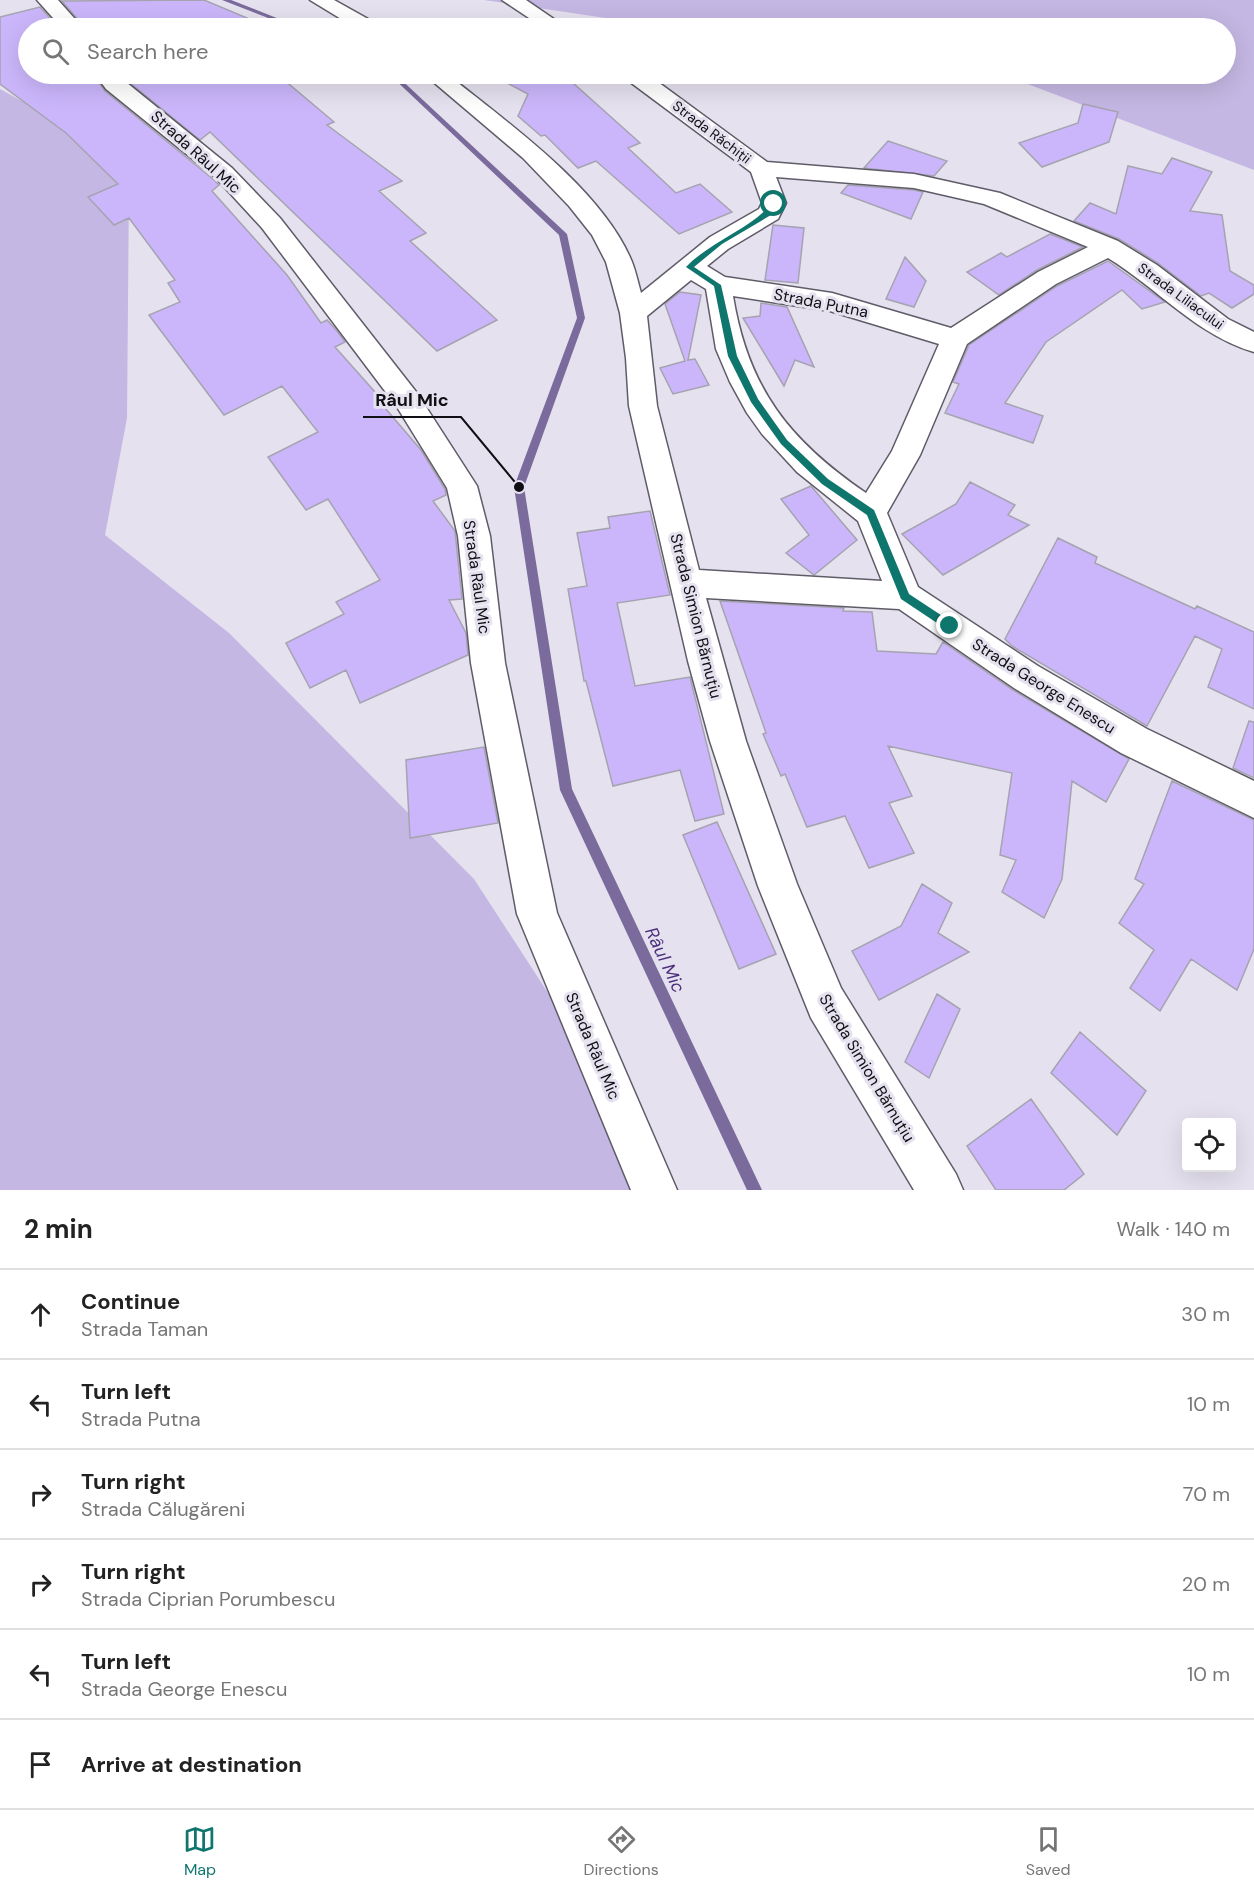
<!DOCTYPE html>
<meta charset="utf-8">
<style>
body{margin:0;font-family:"DM Sans",sans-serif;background:#f6f6f6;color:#222}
.controls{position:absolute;right:18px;bottom:18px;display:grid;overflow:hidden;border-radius:6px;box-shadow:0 6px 24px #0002}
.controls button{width:54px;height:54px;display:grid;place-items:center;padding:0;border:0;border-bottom:2px solid #e0e0e0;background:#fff;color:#222;font:30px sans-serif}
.stop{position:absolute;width:18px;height:18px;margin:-14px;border:4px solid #0f766e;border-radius:50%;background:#fff}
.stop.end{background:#0f766e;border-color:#fff;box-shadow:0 2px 6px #0008}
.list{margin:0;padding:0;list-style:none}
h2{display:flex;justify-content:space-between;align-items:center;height:78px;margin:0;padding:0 24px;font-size:26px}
h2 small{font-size:20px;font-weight:400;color:#767676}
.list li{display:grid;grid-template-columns:39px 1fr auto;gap:18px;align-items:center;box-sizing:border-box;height:90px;padding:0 24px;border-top:2px solid #e0e0e0}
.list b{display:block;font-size:22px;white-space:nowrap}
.list p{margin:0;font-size:20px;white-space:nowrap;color:#767676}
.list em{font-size:20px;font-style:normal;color:#767676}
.icon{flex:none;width:33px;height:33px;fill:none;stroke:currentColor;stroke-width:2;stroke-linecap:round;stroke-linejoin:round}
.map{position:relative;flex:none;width:1254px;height:1190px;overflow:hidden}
.search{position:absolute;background:#fff;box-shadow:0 6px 24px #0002;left:18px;right:18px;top:18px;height:66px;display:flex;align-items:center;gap:15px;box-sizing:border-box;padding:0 21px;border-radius:33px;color:#767676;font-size:22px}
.sheet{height:618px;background:#fff}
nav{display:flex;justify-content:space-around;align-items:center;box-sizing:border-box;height:84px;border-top:2px solid #e0e0e0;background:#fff;font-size:16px;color:#767676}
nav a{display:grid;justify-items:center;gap:3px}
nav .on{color:#0f766e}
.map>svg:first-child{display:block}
</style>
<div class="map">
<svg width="1254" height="1190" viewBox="0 0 1254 1190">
<rect width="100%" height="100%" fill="#e5e1ef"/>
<path fill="#c4b7e3" d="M 484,0 L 1254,0 L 1254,170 L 1017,80 L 972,74 L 1226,74 L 1226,28 L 673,28 Z
M 0,89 L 67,126 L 129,187 L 127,418 L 105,535 L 229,633 L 474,879 L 676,1190 L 0,1190 Z"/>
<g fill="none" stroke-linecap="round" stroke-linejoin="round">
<path fill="#7a6b9c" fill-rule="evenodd" d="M 222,0 L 231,0 L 302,28 L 294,28 Z
M 389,74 L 395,74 L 567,234 L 585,318 L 524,487 L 572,789 L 762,1190 L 747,1190 L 560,790 L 514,487 L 577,318 L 559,235 Z"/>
</g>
<path fill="#cbb6fb" stroke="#a6a3b0" stroke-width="1.5" d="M 204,0 L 271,28 L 85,28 L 62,1 Z
M 40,7 L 59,28 L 28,28 L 28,74 L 93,74 L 105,91 L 214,180 L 219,185 L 212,191 L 287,275 L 321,323 L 327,320 L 337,331 L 345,342 L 335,347 L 383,401 L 380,402 L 421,450 L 445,489 L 446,495 L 433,501 L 455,531 L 462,599 L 449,600 L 466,633 L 468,655 L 360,703 L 346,670 L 310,688 L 286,643 L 344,614 L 336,602 L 380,580 L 328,499 L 306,510 L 268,457 L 318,432 L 282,386 L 224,415 L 149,315 L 180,302 L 168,283 L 175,280 L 129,218 L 114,225 L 88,197 L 118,184 L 66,133 L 0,84 L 0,17 Z
M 119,74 L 277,74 L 334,122 L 327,125 L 402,181 L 379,191 L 426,233 L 410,241 L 497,320 L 437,351 L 210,132 L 200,140 Z
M 490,74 L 563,74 L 640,143 L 628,148 L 676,193 L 700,184 L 732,212 L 679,234 L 596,161 L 578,168 L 545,135 L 541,136 L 518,116 L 528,94 Z
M 1083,104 L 1118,112 L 1109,142 L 1042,167 L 1019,143 L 1078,123 Z
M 888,141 L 947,161 L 934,176 L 864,168 Z
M 1172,158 L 1212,172 L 1190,211 L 1222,215 L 1230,271 L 1254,285 L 1254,294 L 1232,308 L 1209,293 L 1201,296 L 1158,263 L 1119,239 L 1074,221 L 1090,203 L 1116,214 L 1128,166 L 1162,174 Z
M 848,185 L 914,190 L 923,192 L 911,219 L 841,193 Z
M 773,225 L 804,228 L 798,283 L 765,280 Z
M 1050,234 L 1083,247 L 1037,270 L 999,295 L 967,272 L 1001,253 L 1007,257 Z
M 905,257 L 926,281 L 914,307 L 886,299 Z
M 1108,261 L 1165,302 L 1142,309 L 1122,290 L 1046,342 L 1005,403 L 1043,416 L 1033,443 L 945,413 L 959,384 L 953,382 L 969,345 L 1057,286 Z
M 680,292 L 701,295 L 688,360 L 695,359 L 709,385 L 673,394 L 660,368 L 685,361 L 665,304 Z
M 761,303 L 787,307 L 814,367 L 795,360 L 784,386 L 743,318 L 760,316 Z
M 970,482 L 1015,505 L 1008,515 L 1029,525 L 943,575 L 902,534 L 956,504 Z
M 811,486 L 857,540 L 814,575 L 786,553 L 809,535 L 781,499 Z
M 650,511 L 670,595 L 617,603 L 635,686 L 690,677 L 724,814 L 695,821 L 680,770 L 613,786 L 586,681 L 584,681 L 568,589 L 587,586 L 577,533 L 610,528 L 608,517 Z
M 1058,538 L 1097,557 L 1095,563 L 1195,609 L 1197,606 L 1254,632 L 1254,709 L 1208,687 L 1222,649 L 1195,636 L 1147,726 L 1012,646 L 1005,639 Z
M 720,601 L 844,608 L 843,611 L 872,612 L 877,651 L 936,654 L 943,642 L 1013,690 L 1129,759 L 1106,802 L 1072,781 L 1062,879 L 1044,918 L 1002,892 L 1016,860 L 1000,855 L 1012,773 L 888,746 L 912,796 L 889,803 L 914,853 L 869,868 L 845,816 L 807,827 L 785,774 L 781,776 L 763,734 L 766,733 Z
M 1249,721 L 1254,722 L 1254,778 L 1233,768 Z
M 484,747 L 498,823 L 410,838 L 406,760 Z
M 1172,781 L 1254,820 L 1254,949 L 1237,990 L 1191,959 L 1160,1011 L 1130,988 L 1154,950 L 1119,923 L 1144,884 L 1135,879 Z
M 717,822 L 776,954 L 739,969 L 683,835 Z
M 922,884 L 952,903 L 938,933 L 969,952 L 879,1000 L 852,951 L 901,926 Z
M 937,994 L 960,1009 L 929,1078 L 905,1062 Z
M 1080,1032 L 1146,1091 L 1117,1135 L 1051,1073 Z
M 1031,1099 L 1084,1174 L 1064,1190 L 996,1190 L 967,1146 Z"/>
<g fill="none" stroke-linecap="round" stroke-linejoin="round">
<defs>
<path id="minor" d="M 37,0 L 58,0 L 83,28 L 62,28 Z
M 310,0 L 334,0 L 377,24 L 380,28 L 356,28 Z
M 502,0 L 526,0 L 567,28 L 544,28 Z
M 95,74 L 116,74 L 232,168 L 280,218 L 417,393 L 477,486 L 490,536 L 505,663 L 557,913 L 677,1190 L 631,1190 L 517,914 L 471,663 L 458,536 L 447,488 L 397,407 L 262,228 L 216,178 L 106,89 Z
M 424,74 L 447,74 C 508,123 602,189 632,262 C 636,272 638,283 641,293 L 710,237 L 759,209 L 762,203 L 751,172 L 626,79 L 624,74 L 647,74 L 767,162 L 914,174 L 1000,193 L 1118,241 L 1157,265 L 1228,319 L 1254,332 L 1254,352 C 1198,336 1157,288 1108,258 L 1056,284 L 967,344 L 920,455 L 887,513 L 918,587 L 1038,666 L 1147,729 L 1254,781 L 1254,818 L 1121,753 L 1014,688 L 899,609 L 706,598 L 746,741 L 797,884 L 841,988 L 956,1174 L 963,1190 L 914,1190 L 811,1018 L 758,886 L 710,741 L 688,661 L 629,406 L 626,358 L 620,313 L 606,262 L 592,235 L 569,206 L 523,158 ZM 776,177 L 914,188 L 984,204 L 1088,247 L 1038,272 L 951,328 L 832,293 L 725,277 L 707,266 L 728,249 L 778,219 L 786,203 ZM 691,280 L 706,289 L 716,349 L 730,382 L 747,413 L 762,434 L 797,472 L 858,521 L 882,581 L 699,570 L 657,406 L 647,316 ZM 733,296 L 830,311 L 939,344 L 892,451 L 866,493 C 790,441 748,389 733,296 Z"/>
</defs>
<use href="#minor" stroke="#5f5c68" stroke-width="3"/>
<use href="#minor" fill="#fff" fill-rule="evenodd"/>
</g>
<path fill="#0f766e" d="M 772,202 L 778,204 L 771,215 L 722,244 L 694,267 L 721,285 L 737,356 L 758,399 L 787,440 L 828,479 L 874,510 L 909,594 L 953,623 L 953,629 L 946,629 L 901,599 L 867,515 L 822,484 L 781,444 L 751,402 L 728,356 L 714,286 L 686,267 C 708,243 758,225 772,202 Z"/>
<g text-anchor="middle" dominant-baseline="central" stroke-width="6" stroke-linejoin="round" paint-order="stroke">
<g font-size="14" fill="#100f13" stroke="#e5e1ef">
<text transform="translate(712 132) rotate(37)">Strada Răchiții</text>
<text transform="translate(1181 296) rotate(36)">Strada Liliacului</text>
</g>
<g font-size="16" fill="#100f13" stroke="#e5e1ef">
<text transform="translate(196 152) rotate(42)">Strada Râul Mic</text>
<text transform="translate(821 303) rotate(11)">Strada Putna</text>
<text transform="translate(477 577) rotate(82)">Strada Râul Mic</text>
<text transform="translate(696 616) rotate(76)">Strada Simion Bărnuțiu</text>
<text transform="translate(1044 686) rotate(32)">Strada George Enescu</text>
<text transform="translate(593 1046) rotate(67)">Strada Râul Mic</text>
<text transform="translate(867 1068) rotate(59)">Strada Simion Bărnuțiu</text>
</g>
<g font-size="18" font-style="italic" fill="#4d2f7d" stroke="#e5e1ef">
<text transform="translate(665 960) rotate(65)">Râul Mic</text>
</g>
</g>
<path fill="none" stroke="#100f13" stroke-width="2" d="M519 487L461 417H363"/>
<circle fill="#100f13" stroke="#e5e1ef" stroke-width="2" cx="519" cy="487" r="6"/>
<g font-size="18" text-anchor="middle" font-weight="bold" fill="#100f13" stroke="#e5e1ef" stroke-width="6" stroke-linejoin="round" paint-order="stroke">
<text x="412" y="406">Râul Mic</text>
</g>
</svg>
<div class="controls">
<button><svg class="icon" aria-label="locate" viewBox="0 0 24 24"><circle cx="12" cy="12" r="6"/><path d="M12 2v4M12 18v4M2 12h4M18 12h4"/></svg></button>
</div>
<div class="stop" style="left:774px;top:204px"></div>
<div class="stop end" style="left:950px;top:626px"></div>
<div class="search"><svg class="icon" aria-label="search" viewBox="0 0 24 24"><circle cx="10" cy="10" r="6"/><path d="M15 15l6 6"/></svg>Search here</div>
</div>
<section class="sheet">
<h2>2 min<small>Walk · 140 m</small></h2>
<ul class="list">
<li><svg class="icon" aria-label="ahead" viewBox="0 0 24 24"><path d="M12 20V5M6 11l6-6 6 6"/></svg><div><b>Continue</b><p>Strada Taman</p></div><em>30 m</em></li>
<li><svg class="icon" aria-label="left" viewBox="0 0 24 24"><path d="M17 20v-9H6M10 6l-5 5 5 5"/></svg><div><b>Turn left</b><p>Strada Putna</p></div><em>10 m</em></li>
<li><svg class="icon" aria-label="right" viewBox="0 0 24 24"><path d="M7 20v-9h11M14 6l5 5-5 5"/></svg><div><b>Turn right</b><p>Strada Călugăreni</p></div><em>70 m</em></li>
<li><svg class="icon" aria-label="right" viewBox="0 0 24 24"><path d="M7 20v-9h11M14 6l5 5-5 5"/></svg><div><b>Turn right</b><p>Strada Ciprian Porumbescu</p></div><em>20 m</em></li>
<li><svg class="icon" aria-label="left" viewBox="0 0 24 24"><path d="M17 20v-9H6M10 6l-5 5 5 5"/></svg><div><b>Turn left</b><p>Strada George Enescu</p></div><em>10 m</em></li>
<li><svg class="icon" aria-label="arrive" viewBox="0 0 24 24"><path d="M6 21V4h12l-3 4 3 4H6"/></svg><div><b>Arrive at destination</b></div></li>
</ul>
</section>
<nav>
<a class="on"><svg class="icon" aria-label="map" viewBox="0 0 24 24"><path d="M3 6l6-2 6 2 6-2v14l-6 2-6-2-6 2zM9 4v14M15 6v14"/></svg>Map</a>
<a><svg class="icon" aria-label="directions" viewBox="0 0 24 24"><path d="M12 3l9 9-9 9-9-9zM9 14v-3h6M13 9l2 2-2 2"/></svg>Directions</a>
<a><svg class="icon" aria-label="saved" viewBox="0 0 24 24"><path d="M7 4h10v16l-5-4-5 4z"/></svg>Saved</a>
</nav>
